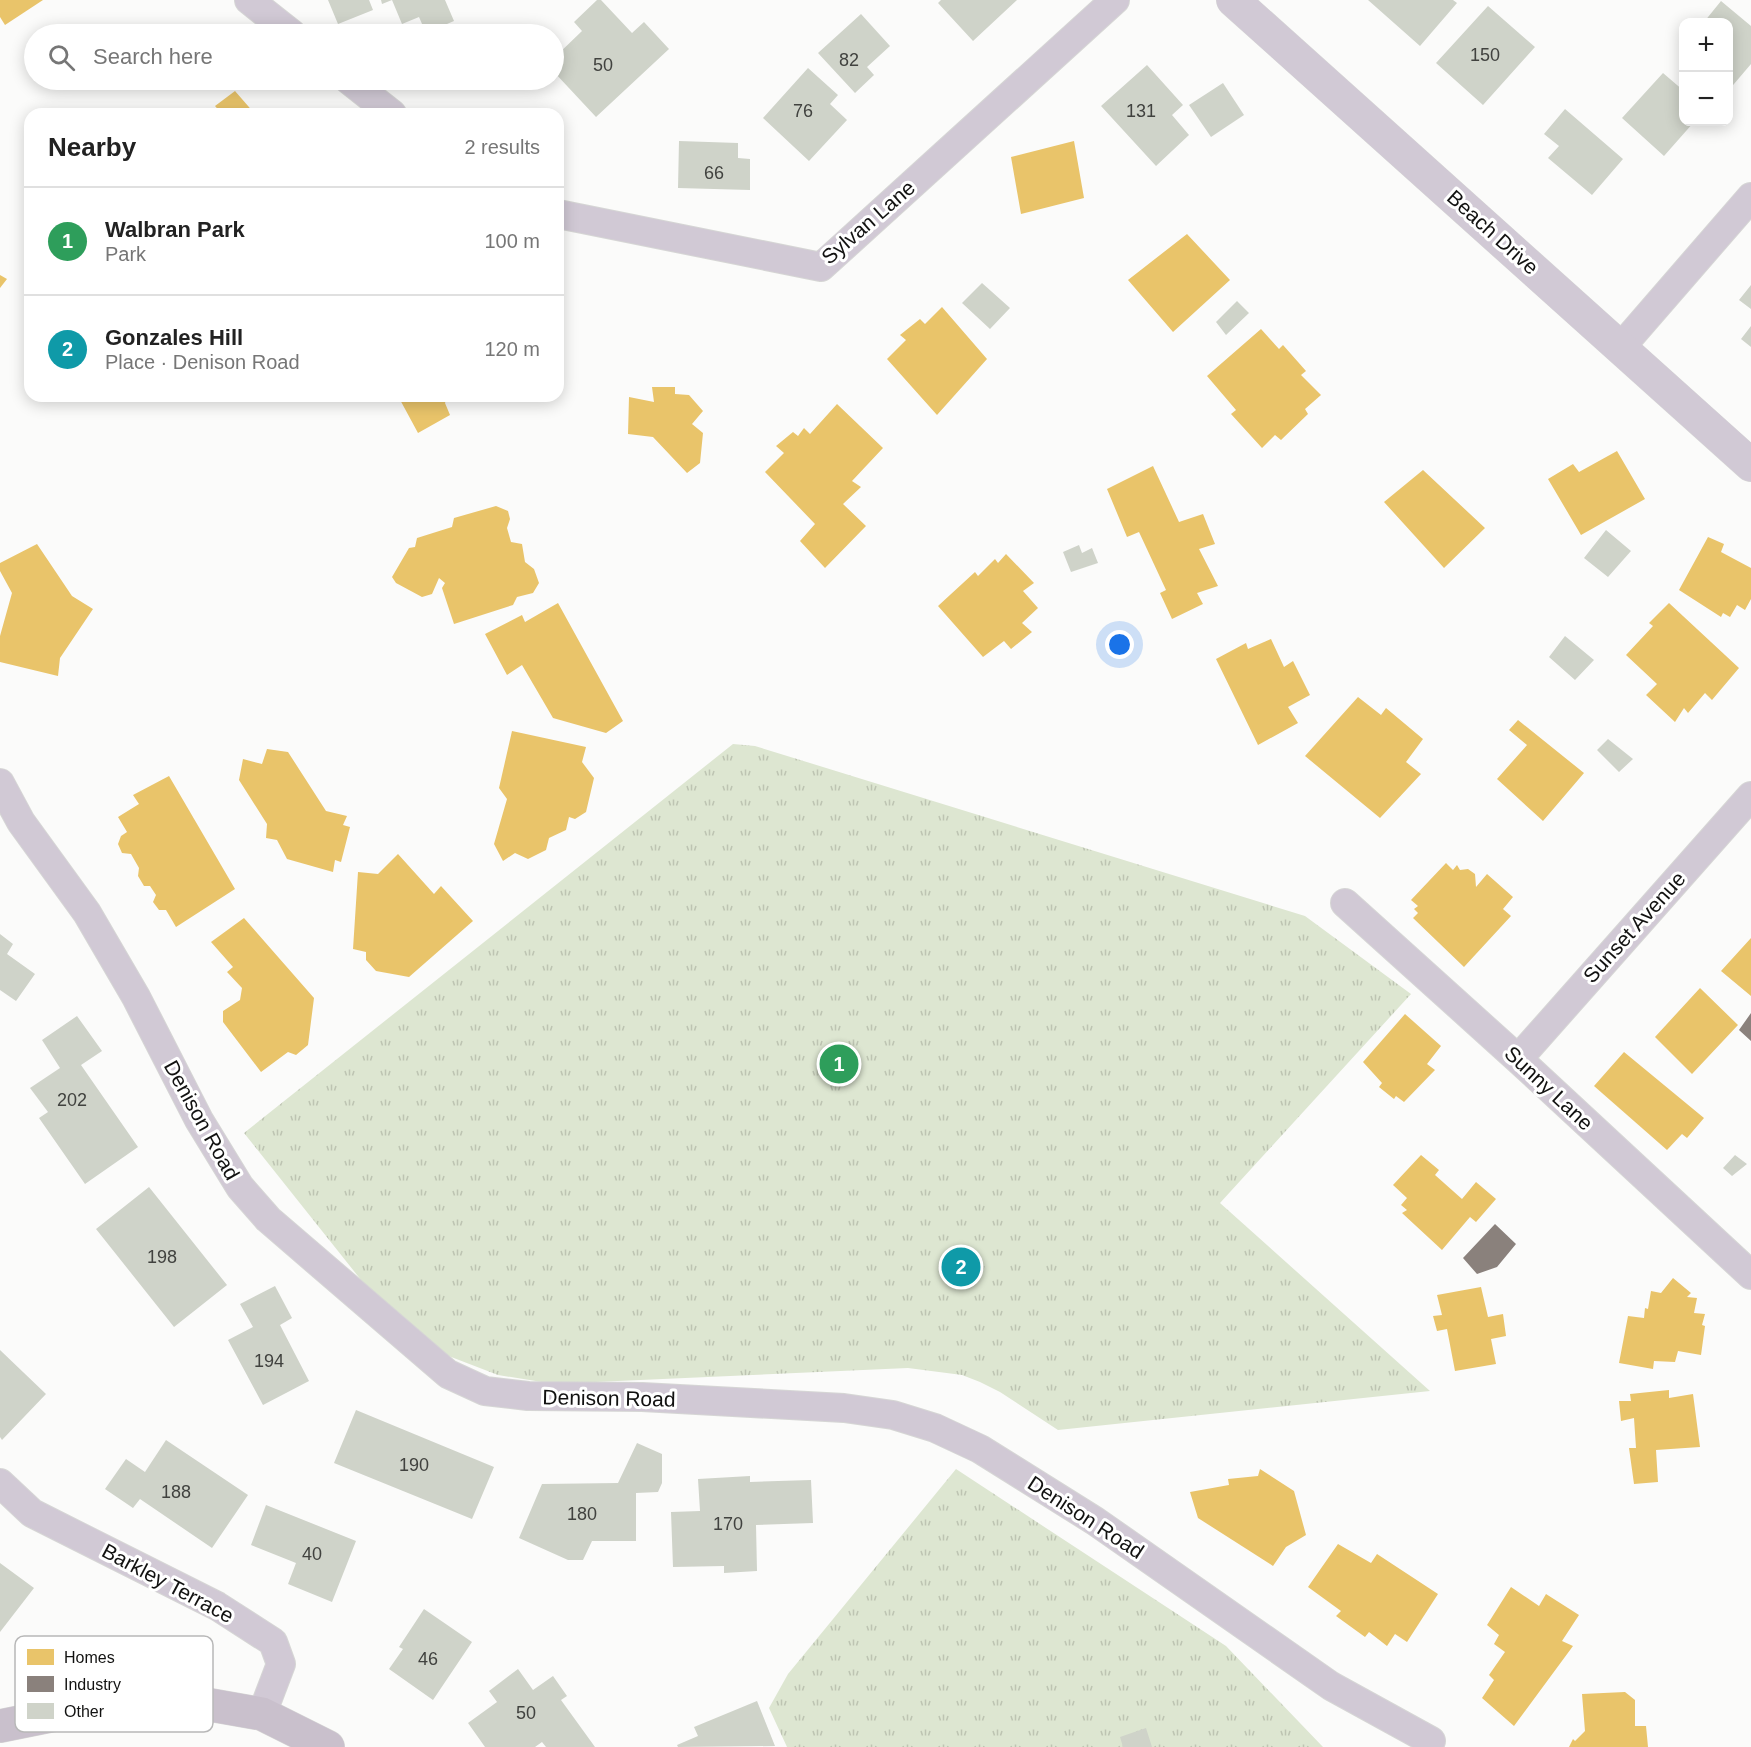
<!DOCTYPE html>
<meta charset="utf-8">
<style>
body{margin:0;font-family:Helvetica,sans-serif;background:#f2f2f2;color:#222}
.controls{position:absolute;right:18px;top:18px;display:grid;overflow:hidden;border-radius:12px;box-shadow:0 3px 15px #0003}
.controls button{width:54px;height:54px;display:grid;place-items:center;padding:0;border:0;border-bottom:2px solid #e0e0e0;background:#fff;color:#222;font:30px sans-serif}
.you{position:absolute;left:1120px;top:645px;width:21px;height:21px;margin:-15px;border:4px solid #fff;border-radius:50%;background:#1a73e8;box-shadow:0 0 0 9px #1a73e833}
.badge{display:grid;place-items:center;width:39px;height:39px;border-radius:50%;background:#646463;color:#fff;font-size:20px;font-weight:700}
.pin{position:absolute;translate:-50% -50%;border:3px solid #fff;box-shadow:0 2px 6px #0006}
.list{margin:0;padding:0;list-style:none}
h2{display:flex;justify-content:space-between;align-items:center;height:78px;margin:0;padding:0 24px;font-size:26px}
h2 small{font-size:20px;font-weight:400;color:#767676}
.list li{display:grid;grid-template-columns:39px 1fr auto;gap:18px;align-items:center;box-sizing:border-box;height:108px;padding:0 24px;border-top:2px solid #e0e0e0}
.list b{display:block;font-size:22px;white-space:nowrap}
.list p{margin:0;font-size:20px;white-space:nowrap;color:#767676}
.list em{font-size:20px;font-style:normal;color:#767676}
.icon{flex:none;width:33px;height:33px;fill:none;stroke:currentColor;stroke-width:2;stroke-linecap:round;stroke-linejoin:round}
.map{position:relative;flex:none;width:1751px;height:1747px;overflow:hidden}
.search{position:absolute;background:#fff;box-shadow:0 3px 15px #0003;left:24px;top:24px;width:540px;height:66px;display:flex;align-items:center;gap:15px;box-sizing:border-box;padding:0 21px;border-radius:33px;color:#767676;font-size:22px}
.panel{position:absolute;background:#fff;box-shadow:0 3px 15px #0003;left:24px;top:108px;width:540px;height:294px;border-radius:18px}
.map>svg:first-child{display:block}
</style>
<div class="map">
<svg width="1751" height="1747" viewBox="0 0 1751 1747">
<defs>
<pattern id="park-tufts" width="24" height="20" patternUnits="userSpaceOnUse" patternTransform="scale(1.5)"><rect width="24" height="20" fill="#dde6d1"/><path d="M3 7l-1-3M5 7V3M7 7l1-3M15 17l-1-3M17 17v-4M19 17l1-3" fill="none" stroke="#bdc4b2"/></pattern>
</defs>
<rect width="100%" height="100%" fill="#fbfbfa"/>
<path fill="url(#park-tufts)" d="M 733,744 L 755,746 L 1305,916 L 1411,994 L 1220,1203 L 1430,1391 L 1058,1430 L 1000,1392 L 980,1382 L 962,1375 L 908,1368 L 573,1383 L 548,1383 L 498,1375 L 446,1355 L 373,1295 L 244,1133 Z
M 956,1469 L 1226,1646 L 1323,1747 L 787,1747 L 769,1708 L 788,1674 Z"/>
<path fill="#e9c46a" d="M 0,0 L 43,0 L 5,25 L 0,17 Z
M 235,91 L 255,114 L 222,114 L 215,106 Z
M 1074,141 L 1084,198 L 1021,214 L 1011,157 Z
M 1187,234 L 1230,280 L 1173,332 L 1128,280 Z
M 0,275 L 7,279 L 0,288 Z
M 942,307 L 987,359 L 937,415 L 887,359 L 906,340 L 900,335 L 920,319 L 925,324 Z
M 1261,329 L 1279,349 L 1283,345 L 1306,371 L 1301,375 L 1321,395 L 1305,409 L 1308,414 L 1281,440 L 1275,435 L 1262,448 L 1231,414 L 1236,410 L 1207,376 Z
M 652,387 L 675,387 L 675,394 L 689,395 L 703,411 L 692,424 L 703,433 L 700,463 L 687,473 L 653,437 L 628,434 L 629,397 L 654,402 Z
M 398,396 L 448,396 L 445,403 L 450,415 L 418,433 Z
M 837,404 L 883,448 L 852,481 L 861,487 L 843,504 L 866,526 L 825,568 L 800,541 L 815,524 L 765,472 L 784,453 L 776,446 L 793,432 L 798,436 L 804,428 L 810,434 Z
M 1617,451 L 1645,499 L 1581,535 L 1548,479 L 1573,464 L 1579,472 Z
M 1153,466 L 1179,522 L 1203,514 L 1215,544 L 1199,549 L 1218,586 L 1197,593 L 1203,604 L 1172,619 L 1160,593 L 1166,590 L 1139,532 L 1127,537 L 1107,489 Z
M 1423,470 L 1485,528 L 1444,568 L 1384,502 Z
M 496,506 L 508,511 L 510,519 L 507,528 L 511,542 L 522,544 L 525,562 L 534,569 L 539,583 L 533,593 L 517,597 L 513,605 L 454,624 L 442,588 L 445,583 L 439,578 L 432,594 L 422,597 L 396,583 L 392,577 L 409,548 L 415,547 L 417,538 L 452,527 L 454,518 Z
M 1708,537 L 1724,544 L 1721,552 L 1751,568 L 1751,599 L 1745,610 L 1737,605 L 1730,617 L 1723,613 L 1721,617 L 1679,590 Z
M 37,544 L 72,596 L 93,609 L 60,658 L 58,676 L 0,662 L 0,636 L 12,593 L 0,571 L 0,563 Z
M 1006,554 L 1034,583 L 1023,591 L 1038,608 L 1022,623 L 1032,632 L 1011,649 L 1004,641 L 983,657 L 938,606 L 975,572 L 978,576 L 995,559 L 998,563 Z
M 558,603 L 623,721 L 606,733 L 553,718 L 522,665 L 507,675 L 485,634 L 522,615 L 525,622 Z
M 1669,603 L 1739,668 L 1712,700 L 1705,693 L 1688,713 L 1684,708 L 1675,722 L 1646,695 L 1657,684 L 1626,655 L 1653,626 L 1649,623 Z
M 1271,639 L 1284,667 L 1293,661 L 1310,695 L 1288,707 L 1298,723 L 1258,745 L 1216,659 L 1246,643 L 1248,649 Z
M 1358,697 L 1381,715 L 1386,708 L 1423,739 L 1406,762 L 1421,774 L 1380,818 L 1305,756 Z
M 1518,720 L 1584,773 L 1543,821 L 1497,779 L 1527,745 L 1509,730 Z
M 512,731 L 586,747 L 582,762 L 594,778 L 586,812 L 575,819 L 569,817 L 566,830 L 549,838 L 546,850 L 528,859 L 515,853 L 503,861 L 494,844 L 507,799 L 499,788 Z
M 267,749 L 288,752 L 326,811 L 347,816 L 343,825 L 350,827 L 341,862 L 335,860 L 333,872 L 287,859 L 277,840 L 266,838 L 267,824 L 239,780 L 243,759 L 262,764 Z
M 169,776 L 235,889 L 176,927 L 166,910 L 159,910 L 153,902 L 156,895 L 150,886 L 144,886 L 138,876 L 139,868 L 131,854 L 122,853 L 118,844 L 121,836 L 127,832 L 118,817 L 139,804 L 133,795 Z
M 398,854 L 434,894 L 441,886 L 473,921 L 409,977 L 376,971 L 366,960 L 366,952 L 353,949 L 358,872 L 378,874 Z
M 1446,863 L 1453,870 L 1457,865 L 1460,870 L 1468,869 L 1475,874 L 1476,887 L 1487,874 L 1513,897 L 1503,909 L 1511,916 L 1464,967 L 1413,918 L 1418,913 L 1414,909 L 1418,906 L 1411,900 Z
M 244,918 L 314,998 L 308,1045 L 296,1055 L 288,1052 L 261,1072 L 223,1022 L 223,1011 L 240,1000 L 242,988 L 227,972 L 233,967 L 211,942 Z
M 1751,938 L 1751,996 L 1721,971 Z
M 1700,988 L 1738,1025 L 1692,1074 L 1655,1037 Z
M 1405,1014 L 1441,1046 L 1427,1064 L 1435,1070 L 1404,1102 L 1396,1096 L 1394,1099 L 1379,1087 L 1382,1083 L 1363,1062 Z
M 1624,1052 L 1704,1118 L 1687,1138 L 1682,1134 L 1667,1150 L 1594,1086 Z
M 1421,1155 L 1439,1170 L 1435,1175 L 1462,1199 L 1476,1182 L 1496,1199 L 1476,1222 L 1470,1217 L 1442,1250 L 1402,1213 L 1407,1210 L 1401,1205 L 1407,1198 L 1393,1185 Z
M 1673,1278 L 1691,1293 L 1687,1297 L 1697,1298 L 1694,1313 L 1705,1314 L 1702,1325 L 1705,1326 L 1701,1355 L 1678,1351 L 1675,1362 L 1654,1361 L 1653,1369 L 1619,1363 L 1628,1316 L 1644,1318 L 1645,1308 L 1648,1309 L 1651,1291 L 1661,1293 Z
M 1481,1287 L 1488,1317 L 1503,1314 L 1506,1336 L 1491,1339 L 1496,1364 L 1455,1371 L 1447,1329 L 1437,1331 L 1433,1316 L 1442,1315 L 1437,1295 Z
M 1669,1390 L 1669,1398 L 1693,1394 L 1700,1447 L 1656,1450 L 1658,1482 L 1634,1484 L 1629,1448 L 1636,1448 L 1634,1418 L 1621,1421 L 1619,1401 L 1631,1401 L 1630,1394 Z
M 1260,1469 L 1294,1491 L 1306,1535 L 1286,1547 L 1273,1566 L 1198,1518 L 1190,1492 L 1229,1485 L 1228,1479 L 1258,1476 Z
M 1338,1544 L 1371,1563 L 1377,1554 L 1438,1594 L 1407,1642 L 1395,1634 L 1387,1646 L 1369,1632 L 1365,1637 L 1336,1616 L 1341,1611 L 1308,1587 Z
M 1511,1587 L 1539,1606 L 1546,1594 L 1579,1615 L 1562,1641 L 1573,1646 L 1514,1726 L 1482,1698 L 1494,1680 L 1489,1675 L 1505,1652 L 1494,1644 L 1499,1635 L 1487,1625 Z
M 1625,1692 L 1635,1700 L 1635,1726 L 1646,1726 L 1648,1747 L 1569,1747 L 1573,1739 L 1575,1741 L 1585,1731 L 1582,1694 Z"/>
<path fill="#8a817c" d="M 1751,1013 L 1751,1041 L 1739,1030 Z
M 1495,1224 L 1516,1244 L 1497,1267 L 1477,1274 L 1463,1258 Z"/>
<path fill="#cfd3c9" d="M 328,0 L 369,0 L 373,10 L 338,24 Z
M 381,0 L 445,0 L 454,21 L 426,33 L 419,17 L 402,24 L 392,0 L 382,4 Z
M 597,0 L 601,0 L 632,33 L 644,22 L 669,49 L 596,117 L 554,72 L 554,58 L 582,31 L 574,22 Z
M 941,0 L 1017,0 L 973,41 L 938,3 Z
M 1368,0 L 1453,0 L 1457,3 L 1420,46 Z
M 1721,1 L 1751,26 L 1751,64 L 1728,91 L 1728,22 L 1704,22 Z
M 1488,6 L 1535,47 L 1483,105 L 1436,63 Z
M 861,14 L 890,46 L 867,67 L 874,75 L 855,93 L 818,53 Z
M 1147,65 L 1183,105 L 1172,115 L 1189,135 L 1156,166 L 1101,106 Z
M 808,68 L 838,95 L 830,104 L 847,120 L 809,161 L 763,118 Z
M 1663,73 L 1684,91 L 1684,122 L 1694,122 L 1664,156 L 1622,118 Z
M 1223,83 L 1244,115 L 1211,137 L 1189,105 Z
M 1565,109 L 1623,159 L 1592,195 L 1548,158 L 1559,146 L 1544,134 Z
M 679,141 L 738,143 L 738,158 L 750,159 L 750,190 L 678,188 Z
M 982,283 L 1010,308 L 990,329 L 962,303 Z
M 1751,285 L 1751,309 L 1739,300 Z
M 1237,301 L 1249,313 L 1226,335 L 1216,322 Z
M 1751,326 L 1751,347 L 1741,339 Z
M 1606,530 L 1631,551 L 1608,577 L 1584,558 Z
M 1079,545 L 1082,553 L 1092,548 L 1098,563 L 1071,572 L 1063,552 Z
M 1565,636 L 1594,660 L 1575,680 L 1549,657 Z
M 1608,739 L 1633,759 L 1619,772 L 1597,750 Z
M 0,934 L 13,944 L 7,954 L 35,974 L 16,1001 L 0,990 Z
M 77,1016 L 102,1051 L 81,1065 L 138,1147 L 85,1184 L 39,1118 L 48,1112 L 30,1088 L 60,1068 L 42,1040 Z
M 1735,1155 L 1747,1164 L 1732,1176 L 1723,1168 Z
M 149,1187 L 227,1285 L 174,1327 L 96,1229 Z
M 275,1286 L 292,1318 L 280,1325 L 309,1381 L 263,1405 L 228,1340 L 253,1327 L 240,1304 Z
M 0,1350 L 46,1394 L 2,1440 L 0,1437 Z
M 356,1410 L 494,1467 L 472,1519 L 334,1463 Z
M 166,1440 L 248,1495 L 212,1548 L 140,1499 L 133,1508 L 105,1489 L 126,1459 L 145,1472 Z
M 637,1443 L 662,1454 L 662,1483 L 658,1492 L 636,1493 L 636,1541 L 592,1541 L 583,1560 L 568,1560 L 519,1538 L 542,1484 L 618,1483 Z
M 750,1476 L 750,1482 L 811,1480 L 813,1523 L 756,1525 L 757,1571 L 724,1573 L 724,1566 L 673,1567 L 671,1512 L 700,1511 L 698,1479 Z
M 266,1505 L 356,1541 L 332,1602 L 288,1584 L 296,1563 L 251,1545 Z
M 0,1563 L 34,1588 L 0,1632 Z
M 424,1609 L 472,1642 L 433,1700 L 389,1669 L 403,1649 L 399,1647 Z
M 518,1669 L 533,1690 L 553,1676 L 567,1696 L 561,1700 L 595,1747 L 546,1747 L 542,1742 L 535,1747 L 485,1747 L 468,1723 L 497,1702 L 489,1691 Z
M 757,1701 L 775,1746 L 678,1747 L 677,1745 L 698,1736 L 694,1727 Z
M 1146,1728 L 1152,1747 L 1123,1747 L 1120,1737 Z"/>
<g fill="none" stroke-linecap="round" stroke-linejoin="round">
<defs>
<path id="minor" d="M 249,0 L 292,34
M 349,80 L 392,114
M 558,214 L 821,267 L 1115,0
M 1621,347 L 1751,197
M 0,783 L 21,822 L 87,913 L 136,997 L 199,1120 L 240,1187 L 268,1219 L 448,1374 L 485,1391 L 528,1396 L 642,1397 L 844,1408 L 893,1415 L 935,1428 L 980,1449 L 1095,1521 L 1331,1686 L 1431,1741
M 1345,903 L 1518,1059 L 1751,1275
M 1518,1059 L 1751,796
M 0,1483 L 32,1513 L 217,1606 L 273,1642 L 281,1664 L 262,1714"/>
<path id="tertiary" d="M 1233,0 L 1751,465"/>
<path id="secondary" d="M 0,1726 L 99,1706 L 156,1701 L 205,1704 L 262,1714 L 328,1747"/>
</defs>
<use href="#minor" stroke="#d6d6d5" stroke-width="30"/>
<use href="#tertiary" stroke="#d6d6d5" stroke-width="34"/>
<use href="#secondary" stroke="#d6d6d5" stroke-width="34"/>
<use href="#minor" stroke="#d1c9d5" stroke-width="28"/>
<use href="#tertiary" stroke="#d1c9d5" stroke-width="33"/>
<use href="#secondary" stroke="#c9c0cc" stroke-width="33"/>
</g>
<g text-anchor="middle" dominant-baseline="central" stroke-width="6" stroke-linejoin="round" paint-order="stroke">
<g font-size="18" fill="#41423f">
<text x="1485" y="55">150</text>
<text x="849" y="60">82</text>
<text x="603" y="65">50</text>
<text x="803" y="111">76</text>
<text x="1141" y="111">131</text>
<text x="714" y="173">66</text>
<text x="72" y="1100">202</text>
<text x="162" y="1257">198</text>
<text x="269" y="1361">194</text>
<text x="414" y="1465">190</text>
<text x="176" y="1492">188</text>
<text x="582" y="1514">180</text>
<text x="728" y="1524">170</text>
<text x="312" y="1554">40</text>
<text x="428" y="1659">46</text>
<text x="526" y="1713">50</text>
</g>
<g font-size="21" fill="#121211" stroke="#fff">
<text transform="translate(868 222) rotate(-41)">Sylvan Lane</text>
<text transform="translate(1493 232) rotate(42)">Beach Drive</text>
<text transform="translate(1634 927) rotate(-48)">Sunset Avenue</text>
<text transform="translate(1549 1088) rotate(43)">Sunny Lane</text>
<text transform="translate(202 1120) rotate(61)">Denison Road</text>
<text transform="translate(609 1398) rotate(1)">Denison Road</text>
<text transform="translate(1086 1517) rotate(33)">Denison Road</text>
<text transform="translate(168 1583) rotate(28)">Barkley Terrace</text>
</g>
</g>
<rect x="15" y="1636" width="198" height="96" rx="9" fill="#fff" stroke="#b8b8b8" stroke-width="1.5"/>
<rect x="27" y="1649" width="27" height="16" fill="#e9c46a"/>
<rect x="27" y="1676" width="27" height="16" fill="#8a817c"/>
<rect x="27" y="1703" width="27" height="16" fill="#cfd3c9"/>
<g font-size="16" fill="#121211">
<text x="64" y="1663">Homes</text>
<text x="64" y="1690">Industry</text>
<text x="64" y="1717">Other</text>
</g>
</svg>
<div class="controls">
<button>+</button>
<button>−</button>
</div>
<div class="you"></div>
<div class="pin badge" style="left:839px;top:1064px;background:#2e9e5b">1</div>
<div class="pin badge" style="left:961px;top:1267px;background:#0f9aa8">2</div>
<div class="search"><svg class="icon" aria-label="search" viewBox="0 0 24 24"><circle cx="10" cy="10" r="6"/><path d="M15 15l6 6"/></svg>Search here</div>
<section class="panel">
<h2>Nearby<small>2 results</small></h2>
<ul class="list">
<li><span class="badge" style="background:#2e9e5b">1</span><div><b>Walbran Park</b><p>Park</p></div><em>100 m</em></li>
<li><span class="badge" style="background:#0f9aa8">2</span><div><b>Gonzales Hill</b><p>Place · Denison Road</p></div><em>120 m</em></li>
</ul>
</section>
</div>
